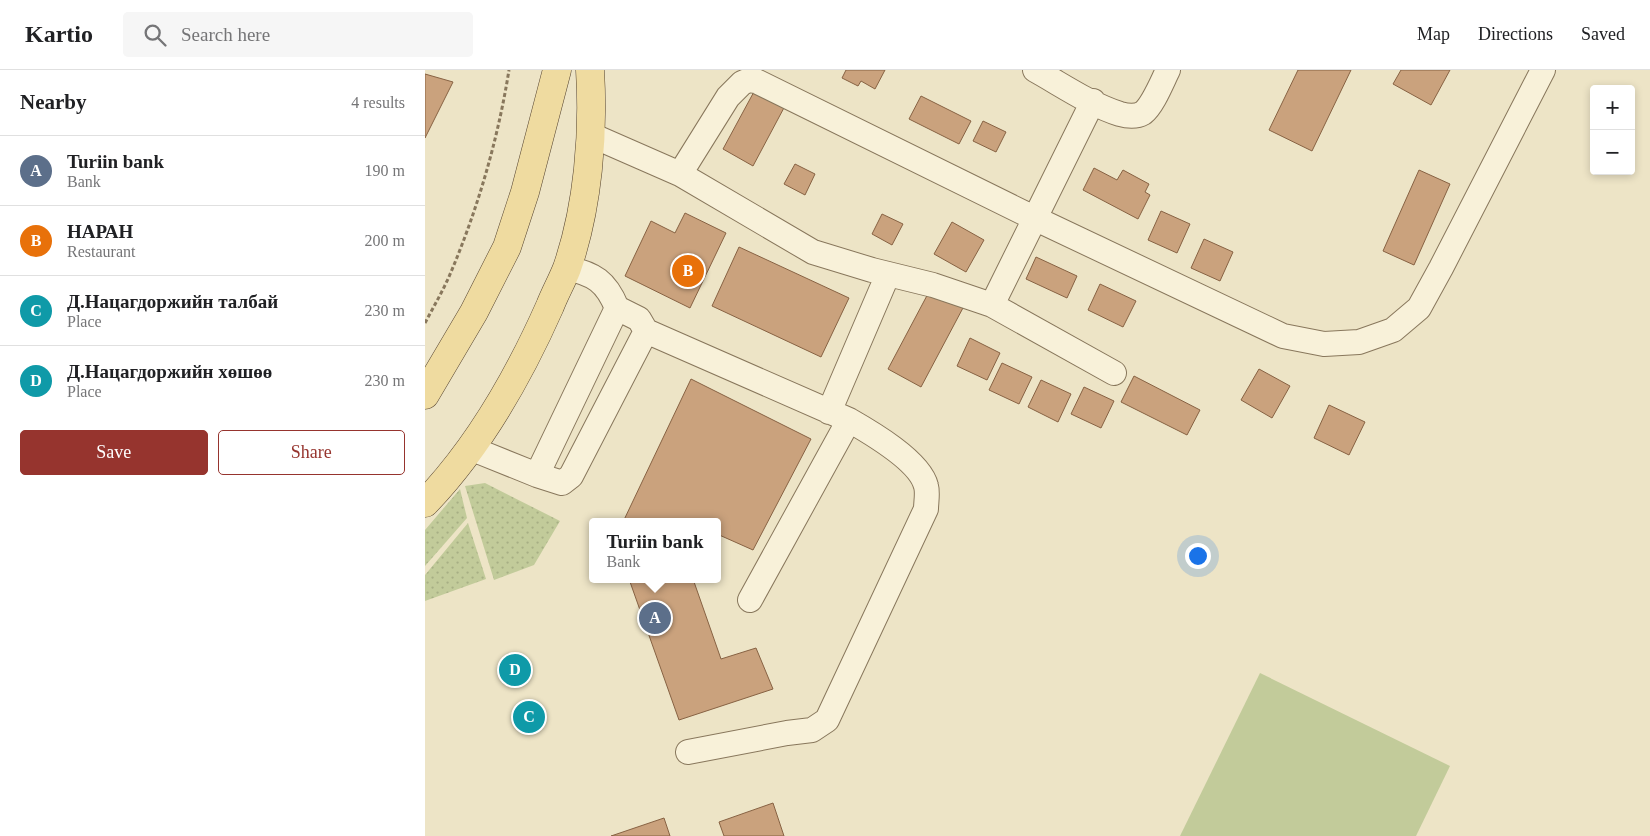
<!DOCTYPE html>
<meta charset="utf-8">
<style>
body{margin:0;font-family:Georgia,serif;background:#f6f6f6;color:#202124}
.controls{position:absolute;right:15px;top:15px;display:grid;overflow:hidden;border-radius:5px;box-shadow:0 2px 8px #0003}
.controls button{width:45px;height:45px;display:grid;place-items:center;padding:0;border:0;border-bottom:1px solid #e0e0e0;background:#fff;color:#202124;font:25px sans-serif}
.you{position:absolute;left:772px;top:485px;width:18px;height:18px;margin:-12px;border:4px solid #fff;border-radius:50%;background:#1a73e8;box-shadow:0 0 0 8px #1a73e833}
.badge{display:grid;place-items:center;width:32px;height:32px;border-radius:50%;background:#96342e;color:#fff;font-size:16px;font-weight:700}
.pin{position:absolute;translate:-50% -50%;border:2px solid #fff;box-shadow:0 1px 5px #0006}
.popup{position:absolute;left:164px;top:448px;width:132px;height:65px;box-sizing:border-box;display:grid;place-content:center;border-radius:5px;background:#fff;filter:drop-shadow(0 1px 4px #0005);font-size:16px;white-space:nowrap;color:#757577}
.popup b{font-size:19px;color:#202124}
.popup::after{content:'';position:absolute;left:50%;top:100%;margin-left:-10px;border:10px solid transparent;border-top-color:#fff}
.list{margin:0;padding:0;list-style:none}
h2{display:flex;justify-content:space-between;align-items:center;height:65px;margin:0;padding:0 20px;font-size:21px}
h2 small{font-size:16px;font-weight:400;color:#757577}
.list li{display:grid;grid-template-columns:32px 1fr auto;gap:15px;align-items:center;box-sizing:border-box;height:70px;padding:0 20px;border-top:1px solid #e0e0e0}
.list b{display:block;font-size:19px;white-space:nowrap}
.list p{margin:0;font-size:16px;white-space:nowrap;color:#757577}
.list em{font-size:16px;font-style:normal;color:#757577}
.actions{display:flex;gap:10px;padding:15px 20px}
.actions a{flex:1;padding:11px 0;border:1px solid #96342e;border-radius:5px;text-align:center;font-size:18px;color:#96342e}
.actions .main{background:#96342e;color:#fff}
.icon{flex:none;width:28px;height:28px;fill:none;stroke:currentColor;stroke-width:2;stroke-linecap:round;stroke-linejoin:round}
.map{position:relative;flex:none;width:1225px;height:766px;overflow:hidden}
header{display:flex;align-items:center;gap:30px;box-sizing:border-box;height:70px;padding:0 25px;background:#fff;border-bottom:1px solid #e0e0e0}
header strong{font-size:24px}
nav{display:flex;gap:28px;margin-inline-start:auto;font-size:18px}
.search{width:350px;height:45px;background:#f6f6f6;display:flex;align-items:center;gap:12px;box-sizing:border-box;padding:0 18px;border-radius:5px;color:#757577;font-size:19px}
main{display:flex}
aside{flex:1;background:#fff}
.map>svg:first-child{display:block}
</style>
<header>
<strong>Kartio</strong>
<div class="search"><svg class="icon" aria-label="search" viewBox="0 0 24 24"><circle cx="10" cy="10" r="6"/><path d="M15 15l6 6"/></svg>Search here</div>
<nav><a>Map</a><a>Directions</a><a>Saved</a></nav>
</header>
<main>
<aside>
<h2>Nearby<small>4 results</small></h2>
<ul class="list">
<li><span class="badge" style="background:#5c6f8a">A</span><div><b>Turiin bank</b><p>Bank</p></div><em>190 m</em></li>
<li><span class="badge" style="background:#e8710a">B</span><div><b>НАРАН</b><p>Restaurant</p></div><em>200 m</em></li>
<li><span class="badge" style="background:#0f9aa8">C</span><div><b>Д.Нацагдоржийн талбай</b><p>Place</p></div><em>230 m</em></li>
<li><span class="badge" style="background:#0f9aa8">D</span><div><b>Д.Нацагдоржийн хөшөө</b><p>Place</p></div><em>230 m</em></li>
</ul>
<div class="actions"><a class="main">Save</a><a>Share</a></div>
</aside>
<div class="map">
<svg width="1225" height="766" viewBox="0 0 1225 766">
<defs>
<pattern id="grass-dots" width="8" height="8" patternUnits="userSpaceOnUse" patternTransform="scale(1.25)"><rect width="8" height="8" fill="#c2cb9a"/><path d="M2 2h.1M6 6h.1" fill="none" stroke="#a7af84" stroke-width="1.8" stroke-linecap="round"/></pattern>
</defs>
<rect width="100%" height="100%" fill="#ede4c6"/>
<path fill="url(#grass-dots)" d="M 60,413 L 135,451 L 109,495 L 69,510 L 40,416 Z
M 35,419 L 42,448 L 0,496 L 0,460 Z
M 43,453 L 61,509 L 0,531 L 0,505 Z"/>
<path fill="#c2cb9a" d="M 835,603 L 1025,696 L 991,766 L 755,766 Z"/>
<path fill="#caa27d" stroke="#876243" d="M 421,0 L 460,0 L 450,19 L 436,11 L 433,16 L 417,8 Z
M 873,0 L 926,0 L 887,81 L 844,60 Z
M 976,0 L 1025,0 L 1006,35 L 968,14 Z
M 0,4 L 28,12 L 0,68 Z
M 331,18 L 361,34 L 328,96 L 298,79 Z
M 496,26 L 546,51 L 534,74 L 484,49 Z
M 558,51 L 581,62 L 571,82 L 548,71 Z
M 370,94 L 390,104 L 380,125 L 359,114 Z
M 669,98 L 692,110 L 698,100 L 724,114 L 720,122 L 725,125 L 713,149 L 658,120 Z
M 994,100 L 1025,114 L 989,195 L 958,181 Z
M 736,141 L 765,154 L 752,183 L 723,170 Z
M 260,143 L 301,163 L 265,238 L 200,206 L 226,151 L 250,163 Z
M 457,144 L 478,154 L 467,175 L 447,164 Z
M 527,152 L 559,170 L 541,202 L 509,184 Z
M 779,169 L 808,182 L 795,211 L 766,198 Z
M 314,177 L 424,228 L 396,287 L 287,236 Z
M 611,187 L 652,206 L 642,228 L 601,209 Z
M 675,214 L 711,231 L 698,257 L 663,240 Z
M 506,218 L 539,236 L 496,317 L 463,299 Z
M 545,268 L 575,283 L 562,310 L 532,296 Z
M 577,293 L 607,307 L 594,334 L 564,320 Z
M 834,299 L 865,316 L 847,348 L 816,330 Z
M 709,306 L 775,340 L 762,365 L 696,332 Z
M 266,309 L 386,369 L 328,480 L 292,464 L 292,452 L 265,452 L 261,450 L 260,452 L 198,452 Z
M 616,310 L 646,324 L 633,352 L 603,337 Z
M 659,317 L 689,331 L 676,358 L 646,344 Z
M 904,335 L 940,352 L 924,385 L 889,368 Z
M 204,509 L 268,509 L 296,589 L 331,578 L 348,619 L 254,650 Z
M 348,733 L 359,766 L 299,766 L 294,752 Z
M 239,748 L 245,766 L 186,766 Z"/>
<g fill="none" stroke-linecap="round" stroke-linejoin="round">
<defs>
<path id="minor" d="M 610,0 C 637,15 666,35 695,44 C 702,46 711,47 718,43 C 728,35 737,12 743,0
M 166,65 L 255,104 L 388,182 L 447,200 L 508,215 L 567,235 L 689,303
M 255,104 L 303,27 L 317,13 L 324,10 L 331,11 L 609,148 L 858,266 L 899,274 L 934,272 L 968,260 L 994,238 L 1016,198 L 1118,0
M 567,235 L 668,31
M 221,261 L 424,350 C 445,362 495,391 501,416 C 503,423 501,432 501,439 L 402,650 L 387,660 L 362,663 L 263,682
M 404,342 L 463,204
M 45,378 L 112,405 L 137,413 L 146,406 L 221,261 L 214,249 L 192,238 C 181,211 169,204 142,198
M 112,405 L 192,238
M 325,530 L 424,350"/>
<path id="major" d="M 0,325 L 49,242 L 82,177 L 100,122 L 132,0
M 0,433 C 53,378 94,306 125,236 C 130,223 137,211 142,198 C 163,137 169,64 165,0"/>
</defs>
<use href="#minor" stroke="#88775c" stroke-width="26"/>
<use href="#major" stroke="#564430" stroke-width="29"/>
<path stroke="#88775c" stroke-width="3" stroke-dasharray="4 2.5" stroke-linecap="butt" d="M 0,253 C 9,236 19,219 26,202 C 53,138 73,69 84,0"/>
<use href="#minor" stroke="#f8f1d9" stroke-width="24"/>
<use href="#major" stroke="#efdba0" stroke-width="28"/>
</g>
</svg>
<div class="controls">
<button>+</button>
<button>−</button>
</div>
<div class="you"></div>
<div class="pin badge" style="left:230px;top:548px;background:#5c6f8a">A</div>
<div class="popup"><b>Turiin bank</b>Bank</div>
<div class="pin badge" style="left:263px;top:201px;background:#e8710a">B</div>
<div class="pin badge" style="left:104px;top:647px;background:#0f9aa8">C</div>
<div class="pin badge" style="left:90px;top:600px;background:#0f9aa8">D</div>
</div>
</main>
